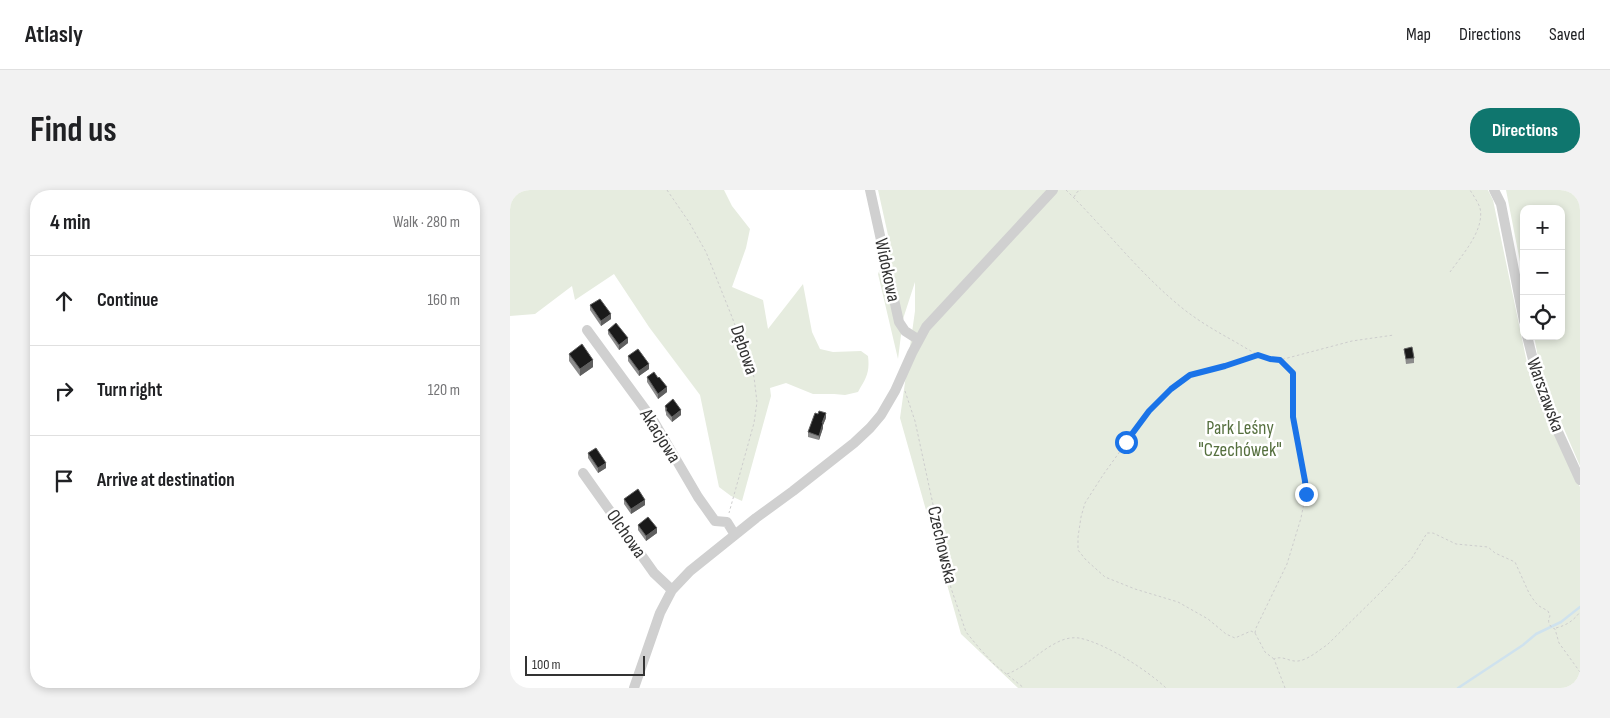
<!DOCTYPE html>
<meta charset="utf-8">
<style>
body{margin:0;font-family:"Sofia Sans Condensed",sans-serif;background:#f2f2f2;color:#202124}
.controls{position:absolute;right:15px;top:15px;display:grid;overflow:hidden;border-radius:10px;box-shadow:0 2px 8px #0003}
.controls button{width:45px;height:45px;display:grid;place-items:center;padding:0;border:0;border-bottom:1px solid #e0e0e0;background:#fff;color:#202124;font:25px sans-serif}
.scale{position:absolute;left:15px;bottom:12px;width:120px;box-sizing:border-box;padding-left:5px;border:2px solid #333;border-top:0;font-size:14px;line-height:18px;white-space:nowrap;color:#333;-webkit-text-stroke:4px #fff;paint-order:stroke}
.stop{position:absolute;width:15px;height:15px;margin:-11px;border:4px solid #1a73e8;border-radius:50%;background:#fff}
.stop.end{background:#1a73e8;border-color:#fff;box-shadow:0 1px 5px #0008}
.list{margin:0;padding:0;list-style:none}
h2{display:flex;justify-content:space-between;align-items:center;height:65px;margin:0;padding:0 20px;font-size:21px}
h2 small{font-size:16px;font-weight:400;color:#757577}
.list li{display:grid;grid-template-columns:32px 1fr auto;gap:15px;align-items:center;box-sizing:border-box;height:90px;padding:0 20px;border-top:1px solid #e0e0e0}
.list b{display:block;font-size:19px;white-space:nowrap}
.list em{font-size:16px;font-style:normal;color:#757577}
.icon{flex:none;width:28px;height:28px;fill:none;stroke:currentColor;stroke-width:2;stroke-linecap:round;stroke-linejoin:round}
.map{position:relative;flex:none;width:1070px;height:498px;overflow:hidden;border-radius:20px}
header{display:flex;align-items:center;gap:30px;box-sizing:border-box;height:70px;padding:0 25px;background:#fff;border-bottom:1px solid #e0e0e0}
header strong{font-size:24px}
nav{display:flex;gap:28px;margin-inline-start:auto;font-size:18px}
.intro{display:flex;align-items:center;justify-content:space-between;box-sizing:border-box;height:120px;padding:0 30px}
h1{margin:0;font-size:35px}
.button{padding:12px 22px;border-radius:20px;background:#0f766e;color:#fff;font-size:18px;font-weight:700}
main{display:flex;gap:30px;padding:0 30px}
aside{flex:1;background:#fff;border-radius:20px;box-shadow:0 2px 8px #0003}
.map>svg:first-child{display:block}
</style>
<header>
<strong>Atlasly</strong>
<nav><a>Map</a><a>Directions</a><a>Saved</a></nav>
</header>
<div class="intro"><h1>Find us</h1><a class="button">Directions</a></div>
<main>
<aside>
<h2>4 min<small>Walk · 280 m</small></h2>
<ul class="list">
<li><svg class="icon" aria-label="ahead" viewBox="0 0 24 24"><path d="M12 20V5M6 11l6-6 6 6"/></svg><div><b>Continue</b></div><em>160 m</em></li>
<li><svg class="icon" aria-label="right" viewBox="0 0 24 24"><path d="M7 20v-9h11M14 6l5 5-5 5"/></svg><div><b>Turn right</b></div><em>120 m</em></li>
<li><svg class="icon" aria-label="arrive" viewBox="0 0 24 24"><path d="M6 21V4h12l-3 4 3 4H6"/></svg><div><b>Arrive at destination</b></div></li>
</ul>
</aside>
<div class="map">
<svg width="1070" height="498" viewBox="0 0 1070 498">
<rect width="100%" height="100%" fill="#fff"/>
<path fill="#e6ecdf" d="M 0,0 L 214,0 L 222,16 L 240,39 L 236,58 L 222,97 L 253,110 L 258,139 L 293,94 L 302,142 L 310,159 L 323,162 L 351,161 L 358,166 C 360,183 356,188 348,202 L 335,205 L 324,204 L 303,204 L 276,193 L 260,198 L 261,206 L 232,311 L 221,306 L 209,297 L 190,205 L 139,137 L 104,84 L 65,110 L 62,96 L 25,124 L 0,126 Z
M 368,0 L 978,0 L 983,10 L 1021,192 L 1070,297 L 1070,498 L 508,498 L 451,444 L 390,228 L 405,121 L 405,92 L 393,129 L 388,169 L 368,84 L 380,54 Z
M 996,0 L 1070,0 L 1070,276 L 1032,188 L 1024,146 L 1051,146 L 1051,19 L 1014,19 L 1014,92 Z"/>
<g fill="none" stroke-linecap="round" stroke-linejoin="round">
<path stroke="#cfe2ee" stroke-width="2.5" d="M 948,498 L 1013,455 L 1026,444 L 1051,432 L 1070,417"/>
<path stroke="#cdcdcd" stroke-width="1" stroke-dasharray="2.5 2.5" stroke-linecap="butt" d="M 157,0 L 179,32 L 196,62 L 222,127 L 244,187 L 247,212 L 244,233 L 219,323
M 556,0 C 593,36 625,78 665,112 C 682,127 702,139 722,150 C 738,159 751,169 770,170 L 842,151 L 884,145
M 564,7 L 567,2 L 571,0
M 940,82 C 952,65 975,40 970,18 C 968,12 963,5 960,0
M 747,165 L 715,176 L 680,185 L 661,199 L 639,221 L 593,285 L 575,313 L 571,327 L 568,347 L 568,360 L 576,370 L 595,387 L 625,399 L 668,412 L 698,429 L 716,444 L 725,448 L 741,441 L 745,443 L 755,462 L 764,469
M 395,201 L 405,231 L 441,398 L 456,442 L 470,459 L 485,475 L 514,498
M 1046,438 C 1057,435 1063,431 1070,422
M 745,443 L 746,438 L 777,374 L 791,328 L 796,303 L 795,291 L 783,227 L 783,183 L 771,171
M 497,484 C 516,477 528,462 546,453 C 553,449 561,447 569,448 C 595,453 637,480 656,498
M 775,498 L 764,469 C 773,465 779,472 788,471 C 798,470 809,460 817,455 L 874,399 L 902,368 L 917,343 L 923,343 L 946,354 L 978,357 L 985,363 L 1005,372 L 1019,403 L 1025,412 L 1029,416 L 1038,421 L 1040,426 C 1037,431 1039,437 1045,439 L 1049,453 L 1070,482"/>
<path stroke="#d0d0d0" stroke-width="10" d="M 360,0 L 389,132 L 395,141 L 409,150
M 984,0 L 991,14 L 1014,131
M 77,140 L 143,230 L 188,307 L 205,331 L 217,332 L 225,345
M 1017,146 L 1033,209 L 1070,290
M 73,283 L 144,383 L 162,400
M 124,498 L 150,423 L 162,400 L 180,381 L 246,328 L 283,301 L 344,253 L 360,238 L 371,225 L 385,201 L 402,163 L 416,137 L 543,0"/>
</g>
<path fill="#8c8c8c" d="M 80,115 L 101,129 L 91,136 L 80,120 Z
M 98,140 L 118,153 L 109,160 L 98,144 Z
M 894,159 L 904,168 L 904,173 L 896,174 Z
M 59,164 L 83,177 L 70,186 L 59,171 Z
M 118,166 L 139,179 L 129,186 L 118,171 Z
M 137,187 L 157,202 L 148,209 L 137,192 Z
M 155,216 L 171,225 L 162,232 L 156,225 L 156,223 L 155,220 Z
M 316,228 L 313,235 L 313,238 L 309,250 L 298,247 L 298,242 Z
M 78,263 L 96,278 L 88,283 L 78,268 Z
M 114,309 L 135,315 L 121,324 L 114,314 Z
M 128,335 L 147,343 L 136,351 L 128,340 Z"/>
<path fill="#5f5f5f" d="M 101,124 L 101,129 L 91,136 L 91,131 Z
M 118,148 L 118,153 L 109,160 L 109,155 Z
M 83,170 L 83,177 L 70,186 L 70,179 Z
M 139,174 L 139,179 L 129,186 L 129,181 Z
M 157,197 L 157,202 L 148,209 L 148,204 Z
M 171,220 L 171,225 L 162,232 L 162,227 Z
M 316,223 L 316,228 L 313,235 L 313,238 L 309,250 L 309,246 L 312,233 Z
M 96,273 L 96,278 L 88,283 L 88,278 Z
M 135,310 L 135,315 L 121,324 L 121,319 Z
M 147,338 L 147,343 L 136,351 L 136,346 Z"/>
<path fill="#1a1a1a" stroke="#5f5f5f" d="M 90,109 L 101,124 L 91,131 L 80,115 Z
M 106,133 L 118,148 L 109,155 L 98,140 Z
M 72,154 L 83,170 L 70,179 L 59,164 Z
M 902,157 L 904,168 L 896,169 L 894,159 Z
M 128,159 L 139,174 L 129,181 L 118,166 Z
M 144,182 L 148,188 L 149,187 L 157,197 L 148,204 L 137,187 Z
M 163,209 L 171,220 L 162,227 L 156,220 L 157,219 L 155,216 Z
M 309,221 L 316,223 L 312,233 L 313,233 L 309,246 L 298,242 L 305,223 L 308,224 Z
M 86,258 L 96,273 L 88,278 L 78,263 Z
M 128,299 L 135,310 L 121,319 L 114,309 Z
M 138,327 L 147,338 L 136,346 L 128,335 Z"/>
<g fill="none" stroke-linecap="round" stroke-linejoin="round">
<path stroke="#1a73e8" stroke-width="6" d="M 616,252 L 639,221 L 661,199 L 680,185 L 715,176 L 748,165 L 760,169 L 770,170 L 783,183 L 783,227 L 795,291 L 796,304"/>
</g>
<g text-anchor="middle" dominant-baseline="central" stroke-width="5" stroke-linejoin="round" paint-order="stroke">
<g font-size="19" fill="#333" stroke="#fff">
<text transform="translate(377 80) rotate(78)">Widokowa</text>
<text transform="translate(234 160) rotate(71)">Dębowa</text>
<text transform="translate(1035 205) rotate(70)">Warszawska</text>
<text transform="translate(150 246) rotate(58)">Akacjowa</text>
<text transform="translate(116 344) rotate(55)">Olchowa</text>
<text transform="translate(432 355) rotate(77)">Czechowska</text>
</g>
<g font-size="19" fill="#56703f" stroke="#fff">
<text x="730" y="238">Park Leśny<tspan x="730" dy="22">"Czechówek"</tspan></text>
</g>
</g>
</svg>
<div class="controls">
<button>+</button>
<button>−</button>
<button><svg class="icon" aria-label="locate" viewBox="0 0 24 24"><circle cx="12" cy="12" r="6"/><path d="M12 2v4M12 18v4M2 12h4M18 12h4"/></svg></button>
</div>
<div class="scale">100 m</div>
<div class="stop" style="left:616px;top:252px"></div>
<div class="stop end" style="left:796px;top:304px"></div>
</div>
</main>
